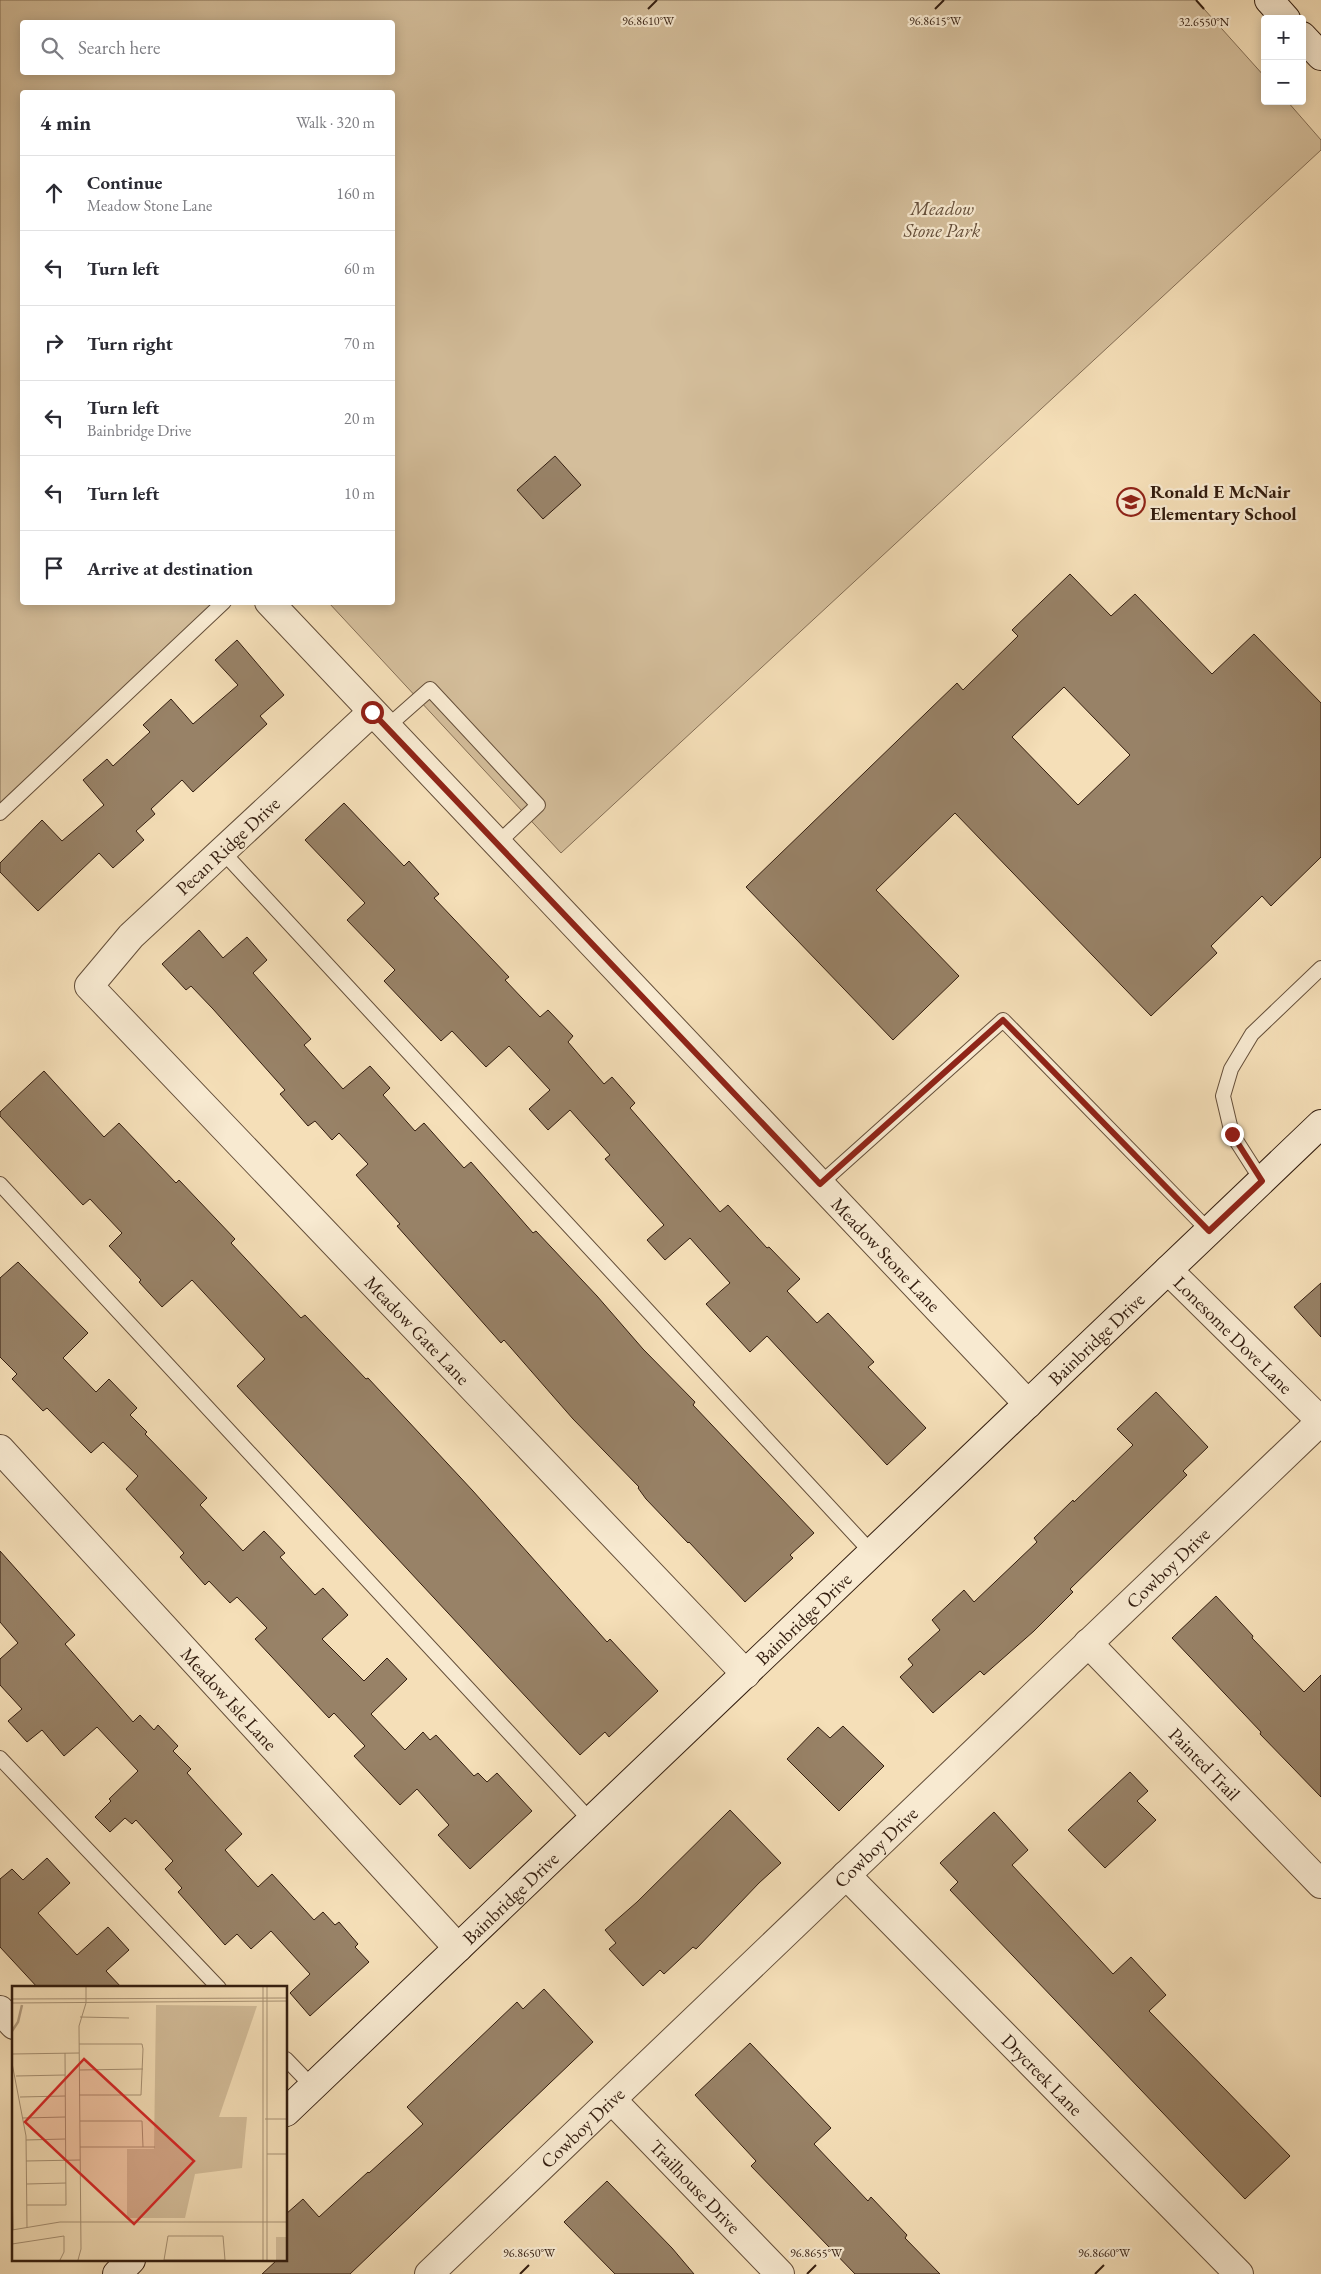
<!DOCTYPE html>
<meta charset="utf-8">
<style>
body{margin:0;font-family:"EB Garamond",serif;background:#f7f7f7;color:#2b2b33}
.controls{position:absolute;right:15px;top:15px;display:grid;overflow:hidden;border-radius:5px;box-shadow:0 2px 12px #0003}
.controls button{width:45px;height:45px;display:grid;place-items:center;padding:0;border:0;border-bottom:1px solid #e1e1e2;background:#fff;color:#2b2b33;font:25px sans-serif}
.stop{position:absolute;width:15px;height:15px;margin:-11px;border:4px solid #8f2418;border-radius:50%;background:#fff}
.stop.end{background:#8f2418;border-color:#fff;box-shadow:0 1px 5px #0008}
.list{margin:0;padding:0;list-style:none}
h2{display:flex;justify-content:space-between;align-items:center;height:65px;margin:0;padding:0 20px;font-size:21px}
h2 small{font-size:16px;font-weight:400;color:#7c7c81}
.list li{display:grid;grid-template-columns:32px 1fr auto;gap:15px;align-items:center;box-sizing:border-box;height:75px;padding:0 20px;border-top:1px solid #e1e1e2}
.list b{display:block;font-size:19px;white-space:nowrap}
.list p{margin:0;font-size:16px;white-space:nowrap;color:#7c7c81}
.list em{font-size:16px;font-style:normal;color:#7c7c81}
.icon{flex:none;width:28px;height:28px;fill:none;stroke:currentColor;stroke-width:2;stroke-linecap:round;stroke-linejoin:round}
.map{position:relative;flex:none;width:1321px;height:2274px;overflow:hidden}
.search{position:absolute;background:#fff;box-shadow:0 2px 12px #0003;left:20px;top:20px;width:375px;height:55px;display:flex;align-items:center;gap:12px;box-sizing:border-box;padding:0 18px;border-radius:5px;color:#7c7c81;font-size:19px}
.panel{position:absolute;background:#fff;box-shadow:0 2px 12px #0003;left:20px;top:90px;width:375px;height:515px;border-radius:5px}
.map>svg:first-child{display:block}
</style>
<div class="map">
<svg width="1321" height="2274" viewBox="0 0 1321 2274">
<rect width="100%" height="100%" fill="#f5dfb8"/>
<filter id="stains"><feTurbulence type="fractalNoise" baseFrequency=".004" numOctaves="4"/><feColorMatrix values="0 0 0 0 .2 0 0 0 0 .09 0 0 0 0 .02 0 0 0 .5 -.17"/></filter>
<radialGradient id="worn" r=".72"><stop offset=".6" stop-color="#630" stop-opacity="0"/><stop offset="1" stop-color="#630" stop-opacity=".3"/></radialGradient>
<path fill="#d4be9b" stroke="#846e55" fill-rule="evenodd" d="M 0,0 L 1196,0 L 1265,77 L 1265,101 L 1287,101 L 1321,140 L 1321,150 L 561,853 L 329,603 L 392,602 L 392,92 L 22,92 L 22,602 L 228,603 L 0,812 ZM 22,22 L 392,22 L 392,72 L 22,72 Z"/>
<path fill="#988267" stroke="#331d0f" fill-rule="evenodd" d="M 555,456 L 581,485 L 543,519 L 517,490 Z
M 1070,574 L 1111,616 L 1135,594 L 1212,674 L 1254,634 L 1321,703 L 1321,857 L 1271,906 L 1262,896 L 1211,946 L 1217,953 L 1151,1016 L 955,813 L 876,890 L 959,976 L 893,1040 L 746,887 L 957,683 L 963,690 L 1018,636 L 1012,630 ZM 1064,687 L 1130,755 L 1078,805 L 1012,737 Z
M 237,640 L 284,695 L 260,716 L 267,724 L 193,792 L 182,780 L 151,809 L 155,814 L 136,831 L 144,840 L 113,868 L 99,853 L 38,911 L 0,872 L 0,863 L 42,820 L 62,841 L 104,805 L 83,780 L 107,759 L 113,766 L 150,732 L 143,725 L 171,699 L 193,724 L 238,685 L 215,660 Z
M 344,803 L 404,866 L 409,861 L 439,894 L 434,898 L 509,977 L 505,980 L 540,1017 L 548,1010 L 573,1036 L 568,1042 L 604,1084 L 612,1077 L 635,1103 L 630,1108 L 720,1212 L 728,1205 L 767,1248 L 769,1247 L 800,1279 L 787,1291 L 817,1323 L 828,1313 L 874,1362 L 868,1367 L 926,1428 L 887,1465 L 767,1336 L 750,1352 L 706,1304 L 730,1283 L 690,1238 L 665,1260 L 647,1240 L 664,1225 L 605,1159 L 610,1155 L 570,1110 L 548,1130 L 529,1109 L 550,1090 L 509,1046 L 486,1067 L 452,1031 L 441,1041 L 384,981 L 395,970 L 347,920 L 365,903 L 305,840 Z
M 199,930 L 223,958 L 247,937 L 267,960 L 253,973 L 311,1039 L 304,1045 L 343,1089 L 370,1066 L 390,1088 L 383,1095 L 415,1131 L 424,1123 L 464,1168 L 471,1162 L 533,1233 L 536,1231 L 597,1296 L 643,1349 L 695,1402 L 693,1405 L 814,1533 L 790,1555 L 793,1558 L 745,1602 L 689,1542 L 688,1543 L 646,1499 L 638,1488 L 639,1487 L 573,1419 L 504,1340 L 501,1343 L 397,1226 L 400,1224 L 356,1175 L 368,1164 L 339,1133 L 332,1140 L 315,1121 L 308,1126 L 280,1094 L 285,1090 L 213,1009 L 191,986 L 186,990 L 162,964 Z
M 44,1071 L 104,1137 L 119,1123 L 176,1183 L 179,1180 L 235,1239 L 231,1243 L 301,1318 L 305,1315 L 366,1379 L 368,1378 L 473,1491 L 607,1642 L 610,1639 L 658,1691 L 609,1737 L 605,1732 L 580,1755 L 237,1386 L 265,1359 L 192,1280 L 162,1307 L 139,1282 L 141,1280 L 109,1246 L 122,1233 L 90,1199 L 83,1205 L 0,1116 L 0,1112 Z
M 18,1262 L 88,1333 L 63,1358 L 96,1392 L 109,1379 L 137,1408 L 130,1415 L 147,1432 L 145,1434 L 207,1498 L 200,1505 L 243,1551 L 264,1531 L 285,1553 L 280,1557 L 315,1595 L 323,1588 L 348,1615 L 322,1639 L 364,1681 L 387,1658 L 407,1679 L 371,1714 L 405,1750 L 423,1732 L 430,1740 L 436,1735 L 474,1776 L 478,1773 L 487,1782 L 497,1773 L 532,1811 L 470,1869 L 438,1835 L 449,1825 L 417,1789 L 400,1805 L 354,1756 L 365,1746 L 334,1713 L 329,1718 L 255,1639 L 267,1628 L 237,1597 L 230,1603 L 209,1581 L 205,1585 L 180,1557 L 184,1553 L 126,1489 L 138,1476 L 103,1442 L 91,1453 L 47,1408 L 43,1411 L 12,1379 L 17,1374 L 0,1357 L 0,1278 Z
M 1321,1283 L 1321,1337 L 1294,1307 Z
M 1156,1392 L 1208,1447 L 1183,1471 L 1187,1475 L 1070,1589 L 1073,1592 L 1034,1631 L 984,1675 L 980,1671 L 933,1713 L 900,1677 L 913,1665 L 908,1659 L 940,1630 L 932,1620 L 964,1590 L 974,1602 L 1037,1542 L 1034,1538 L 1073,1500 L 1074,1502 L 1133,1445 L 1117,1429 Z
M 0,1551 L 75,1635 L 65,1644 L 133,1722 L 140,1715 L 154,1730 L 158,1725 L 178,1746 L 173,1751 L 191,1769 L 187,1773 L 242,1834 L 225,1850 L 258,1887 L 272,1874 L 314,1920 L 323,1912 L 335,1925 L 339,1922 L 358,1944 L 355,1947 L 369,1962 L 310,2016 L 290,1993 L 310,1974 L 271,1931 L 251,1949 L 237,1934 L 225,1945 L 178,1892 L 182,1888 L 165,1869 L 173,1861 L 136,1820 L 132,1824 L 125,1818 L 110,1832 L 95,1817 L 111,1801 L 109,1799 L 138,1771 L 97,1727 L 64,1756 L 42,1730 L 27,1742 L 8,1721 L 22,1709 L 0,1685 L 0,1659 L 18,1643 L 0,1622 Z
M 1216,1596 L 1253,1636 L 1252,1638 L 1304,1692 L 1321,1675 L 1321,1797 L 1260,1734 L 1261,1732 L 1172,1638 Z
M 843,1726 L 884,1766 L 839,1811 L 787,1759 L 818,1727 L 830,1738 Z
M 1130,1772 L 1148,1791 L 1137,1801 L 1156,1820 L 1105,1868 L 1068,1830 Z
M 730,1810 L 781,1863 L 759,1883 L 696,1949 L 693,1947 L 664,1974 L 660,1970 L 643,1986 L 609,1949 L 616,1943 L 605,1930 L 637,1902 Z
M 994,1812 L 1028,1850 L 1012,1865 L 1113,1974 L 1131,1957 L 1166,1995 L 1149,2011 L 1290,2156 L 1245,2199 L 950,1890 L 958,1882 L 940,1863 Z
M 47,1858 L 70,1883 L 38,1913 L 77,1955 L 108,1927 L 129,1950 L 106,1971 L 122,1988 L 38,1988 L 0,1947 L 0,1879 L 12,1869 L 23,1880 Z
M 544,1989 L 593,2042 L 350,2274 L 262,2274 L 277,2260 L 286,2260 L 286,2214 L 303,2199 L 319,2217 L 368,2172 L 369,2173 L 423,2124 L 407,2107 L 517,2002 L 523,2009 Z
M 750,2043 L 831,2128 L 814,2144 L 868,2201 L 871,2197 L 907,2235 L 905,2238 L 940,2274 L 855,2274 L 751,2166 L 756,2161 L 695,2095 Z
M 607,2181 L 672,2248 L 694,2274 L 615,2274 L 564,2222 Z"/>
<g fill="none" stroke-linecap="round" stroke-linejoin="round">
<defs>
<path id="lane" d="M 387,727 L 430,689 L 538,805 L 497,844
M 0,813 L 224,602
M 222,851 L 872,1553
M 1262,1181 L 1232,1134 L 1223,1096 L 1231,1069 L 1252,1034 L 1321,968
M 0,1184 L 591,1821
M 820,1184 L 1003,1020 L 1209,1231
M 0,1758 L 219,1988
M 286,2059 L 313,2087"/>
<g id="street">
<path id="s1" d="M 269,602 L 1028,1404"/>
<path id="s2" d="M 372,712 L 131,936 L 89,986 L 746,1674"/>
<path id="s3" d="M 1168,1270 L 1321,1421"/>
<path id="s4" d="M 0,1449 L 458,1948"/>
<path id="s5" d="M 1088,1643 L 1321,1884"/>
<path id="s6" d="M 846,1875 L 1239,2274"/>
<path d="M 0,2010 L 14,2025"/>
<path id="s7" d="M 612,2100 L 780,2274"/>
<path id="s8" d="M 429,2274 L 1321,1421"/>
</g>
<g id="secondary">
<path d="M 1269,0 L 1286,19"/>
<path d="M 1302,36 L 1321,56"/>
<path id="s9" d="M 286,2112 L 1321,1124"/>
<path d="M 117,2274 L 131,2260"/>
</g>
</defs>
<use href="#lane" stroke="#644e39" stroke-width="16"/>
<use href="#street" stroke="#644e39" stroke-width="30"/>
<use href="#secondary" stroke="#331d0f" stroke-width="30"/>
<use href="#lane" stroke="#f8ead1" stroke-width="14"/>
<use href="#street" stroke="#f8ead1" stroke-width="28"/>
<use href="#secondary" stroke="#f8ead1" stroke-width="28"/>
</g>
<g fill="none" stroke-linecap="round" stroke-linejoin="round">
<path stroke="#8f2418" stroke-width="6" d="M 372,712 L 820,1184 L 1003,1020 L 1209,1231 L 1262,1181 L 1232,1134"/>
</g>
<path fill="none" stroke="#331d0f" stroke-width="2" d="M 1196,0 L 1204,9M 648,9 L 657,0M 935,9 L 944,0M 520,2274 L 529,2265M 807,2274 L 816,2265M 1095,2274 L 1104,2265"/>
<defs>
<symbol id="school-ring" viewBox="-11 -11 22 22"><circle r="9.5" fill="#f8ead1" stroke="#8f2418" stroke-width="1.5"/><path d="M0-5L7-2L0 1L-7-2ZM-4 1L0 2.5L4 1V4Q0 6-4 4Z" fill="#8f2418"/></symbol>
</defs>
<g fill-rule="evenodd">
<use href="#school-ring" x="1115" y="486" width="32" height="32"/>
</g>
<g text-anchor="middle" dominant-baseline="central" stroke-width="4.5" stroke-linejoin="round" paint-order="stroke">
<g font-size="19" font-style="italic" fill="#634d39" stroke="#f8ead1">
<text x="942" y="208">Meadow<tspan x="942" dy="22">Stone Park</tspan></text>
</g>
<g font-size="19" font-weight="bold" fill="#331d0f" stroke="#f8ead1" text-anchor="start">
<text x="1150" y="491">Ronald E McNair<tspan x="1150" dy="22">Elementary School</tspan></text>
</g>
<g font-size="19" fill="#331d0f" stroke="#f8ead1">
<text transform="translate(228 846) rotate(-43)">Pecan Ridge Drive</text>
<text stroke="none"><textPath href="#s1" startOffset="898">Meadow Stone Lane</textPath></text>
<text stroke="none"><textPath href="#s2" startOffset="870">Meadow Gate Lane</textPath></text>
<text stroke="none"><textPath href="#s3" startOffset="92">Lonesome Dove Lane</textPath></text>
<text stroke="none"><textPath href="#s9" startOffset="1120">Bainbridge Drive</textPath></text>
<text stroke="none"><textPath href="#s8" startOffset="1022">Cowboy Drive</textPath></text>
<text stroke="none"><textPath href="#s9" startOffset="715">Bainbridge Drive</textPath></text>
<text stroke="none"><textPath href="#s4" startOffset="339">Meadow Isle Lane</textPath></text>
<text stroke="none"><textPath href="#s5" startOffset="168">Painted Trail</textPath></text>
<text stroke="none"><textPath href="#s8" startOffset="618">Cowboy Drive</textPath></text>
<text stroke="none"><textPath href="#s9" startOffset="310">Bainbridge Drive</textPath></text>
<text stroke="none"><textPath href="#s6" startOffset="280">Drycreek Lane</textPath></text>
<text stroke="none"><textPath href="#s8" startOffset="212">Cowboy Drive</textPath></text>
<text stroke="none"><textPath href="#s7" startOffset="120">Trailhouse Drive</textPath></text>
</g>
</g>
<g transform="translate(12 1986)">
<rect width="275" height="275" fill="#f5dfb8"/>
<path d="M 144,19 L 245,20 L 207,131 L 235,131 L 230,182 L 183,188 L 173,232 L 115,232 L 115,163 L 142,163 ZM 264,251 L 275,251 L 275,274 L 264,274 Z" fill="#d4be9b"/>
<path fill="none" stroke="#b39d7f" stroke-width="2.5" d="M 0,45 L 6,36 L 10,19"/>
<path fill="none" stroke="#a79174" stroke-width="1" d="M 251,1 L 251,274M 255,1 L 255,274M 0,13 L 275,12M 0,17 L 275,15M 68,31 L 117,32M 67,58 L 130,58 L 131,63 L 129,109 L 67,109M 0,68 L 67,67M 0,77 L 14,150 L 15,242M 67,84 L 131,83M 4,90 L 53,89M 8,111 L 53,110M 11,132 L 53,131M 253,133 L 275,133M 68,135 L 130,135 L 131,161M 14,154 L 53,153M 68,161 L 143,161M 255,168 L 275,168M 14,175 L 68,174M 0,195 L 1,244M 15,198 L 54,197M 15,219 L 54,219 L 53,67M 0,244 L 48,236 L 275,236M 0,258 L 52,250 L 52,266 L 48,274M 66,274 L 69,263 L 67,40 L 74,17 L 74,1M 152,274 L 156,250 L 211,250 L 213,274M 152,274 L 213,274"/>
<path fill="#d62828" fill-opacity="0.15" stroke="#d62828" stroke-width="2.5" d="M 72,73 L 182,175 L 122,238 L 13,136 Z"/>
<rect width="275" height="275" fill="none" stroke="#331d0f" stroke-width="2.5"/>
</g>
<g font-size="12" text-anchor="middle" fill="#331d0f" stroke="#f8ead1" stroke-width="4.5" stroke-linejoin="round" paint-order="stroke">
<text x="648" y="25">96.8610°W</text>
<text x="935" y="25">96.8615°W</text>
<text x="1204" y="26">32.6550°N</text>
<text x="529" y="2257">96.8650°W</text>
<text x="816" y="2257">96.8655°W</text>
<text x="1104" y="2257">96.8660°W</text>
</g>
<rect width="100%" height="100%" filter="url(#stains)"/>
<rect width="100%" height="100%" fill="url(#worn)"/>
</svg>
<div class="controls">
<button>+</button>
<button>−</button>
</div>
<div class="stop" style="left:372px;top:712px"></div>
<div class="stop end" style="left:1232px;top:1134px"></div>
<div class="search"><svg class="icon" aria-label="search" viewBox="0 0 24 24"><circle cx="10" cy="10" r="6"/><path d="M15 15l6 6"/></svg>Search here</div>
<section class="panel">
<h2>4 min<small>Walk · 320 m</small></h2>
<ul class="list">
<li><svg class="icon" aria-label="ahead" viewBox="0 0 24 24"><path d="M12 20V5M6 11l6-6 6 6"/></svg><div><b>Continue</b><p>Meadow Stone Lane</p></div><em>160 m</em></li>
<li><svg class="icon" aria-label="left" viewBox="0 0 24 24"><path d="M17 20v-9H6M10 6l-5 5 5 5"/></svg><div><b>Turn left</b></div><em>60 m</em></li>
<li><svg class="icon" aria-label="right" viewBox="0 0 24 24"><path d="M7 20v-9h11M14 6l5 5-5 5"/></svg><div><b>Turn right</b></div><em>70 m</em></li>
<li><svg class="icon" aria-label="left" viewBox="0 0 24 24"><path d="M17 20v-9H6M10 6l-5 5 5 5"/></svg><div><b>Turn left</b><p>Bainbridge Drive</p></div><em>20 m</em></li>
<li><svg class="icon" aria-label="left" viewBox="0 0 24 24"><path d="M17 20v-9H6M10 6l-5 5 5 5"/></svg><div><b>Turn left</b></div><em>10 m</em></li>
<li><svg class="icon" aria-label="arrive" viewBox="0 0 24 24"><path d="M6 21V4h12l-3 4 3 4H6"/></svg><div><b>Arrive at destination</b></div></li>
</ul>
</section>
</div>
